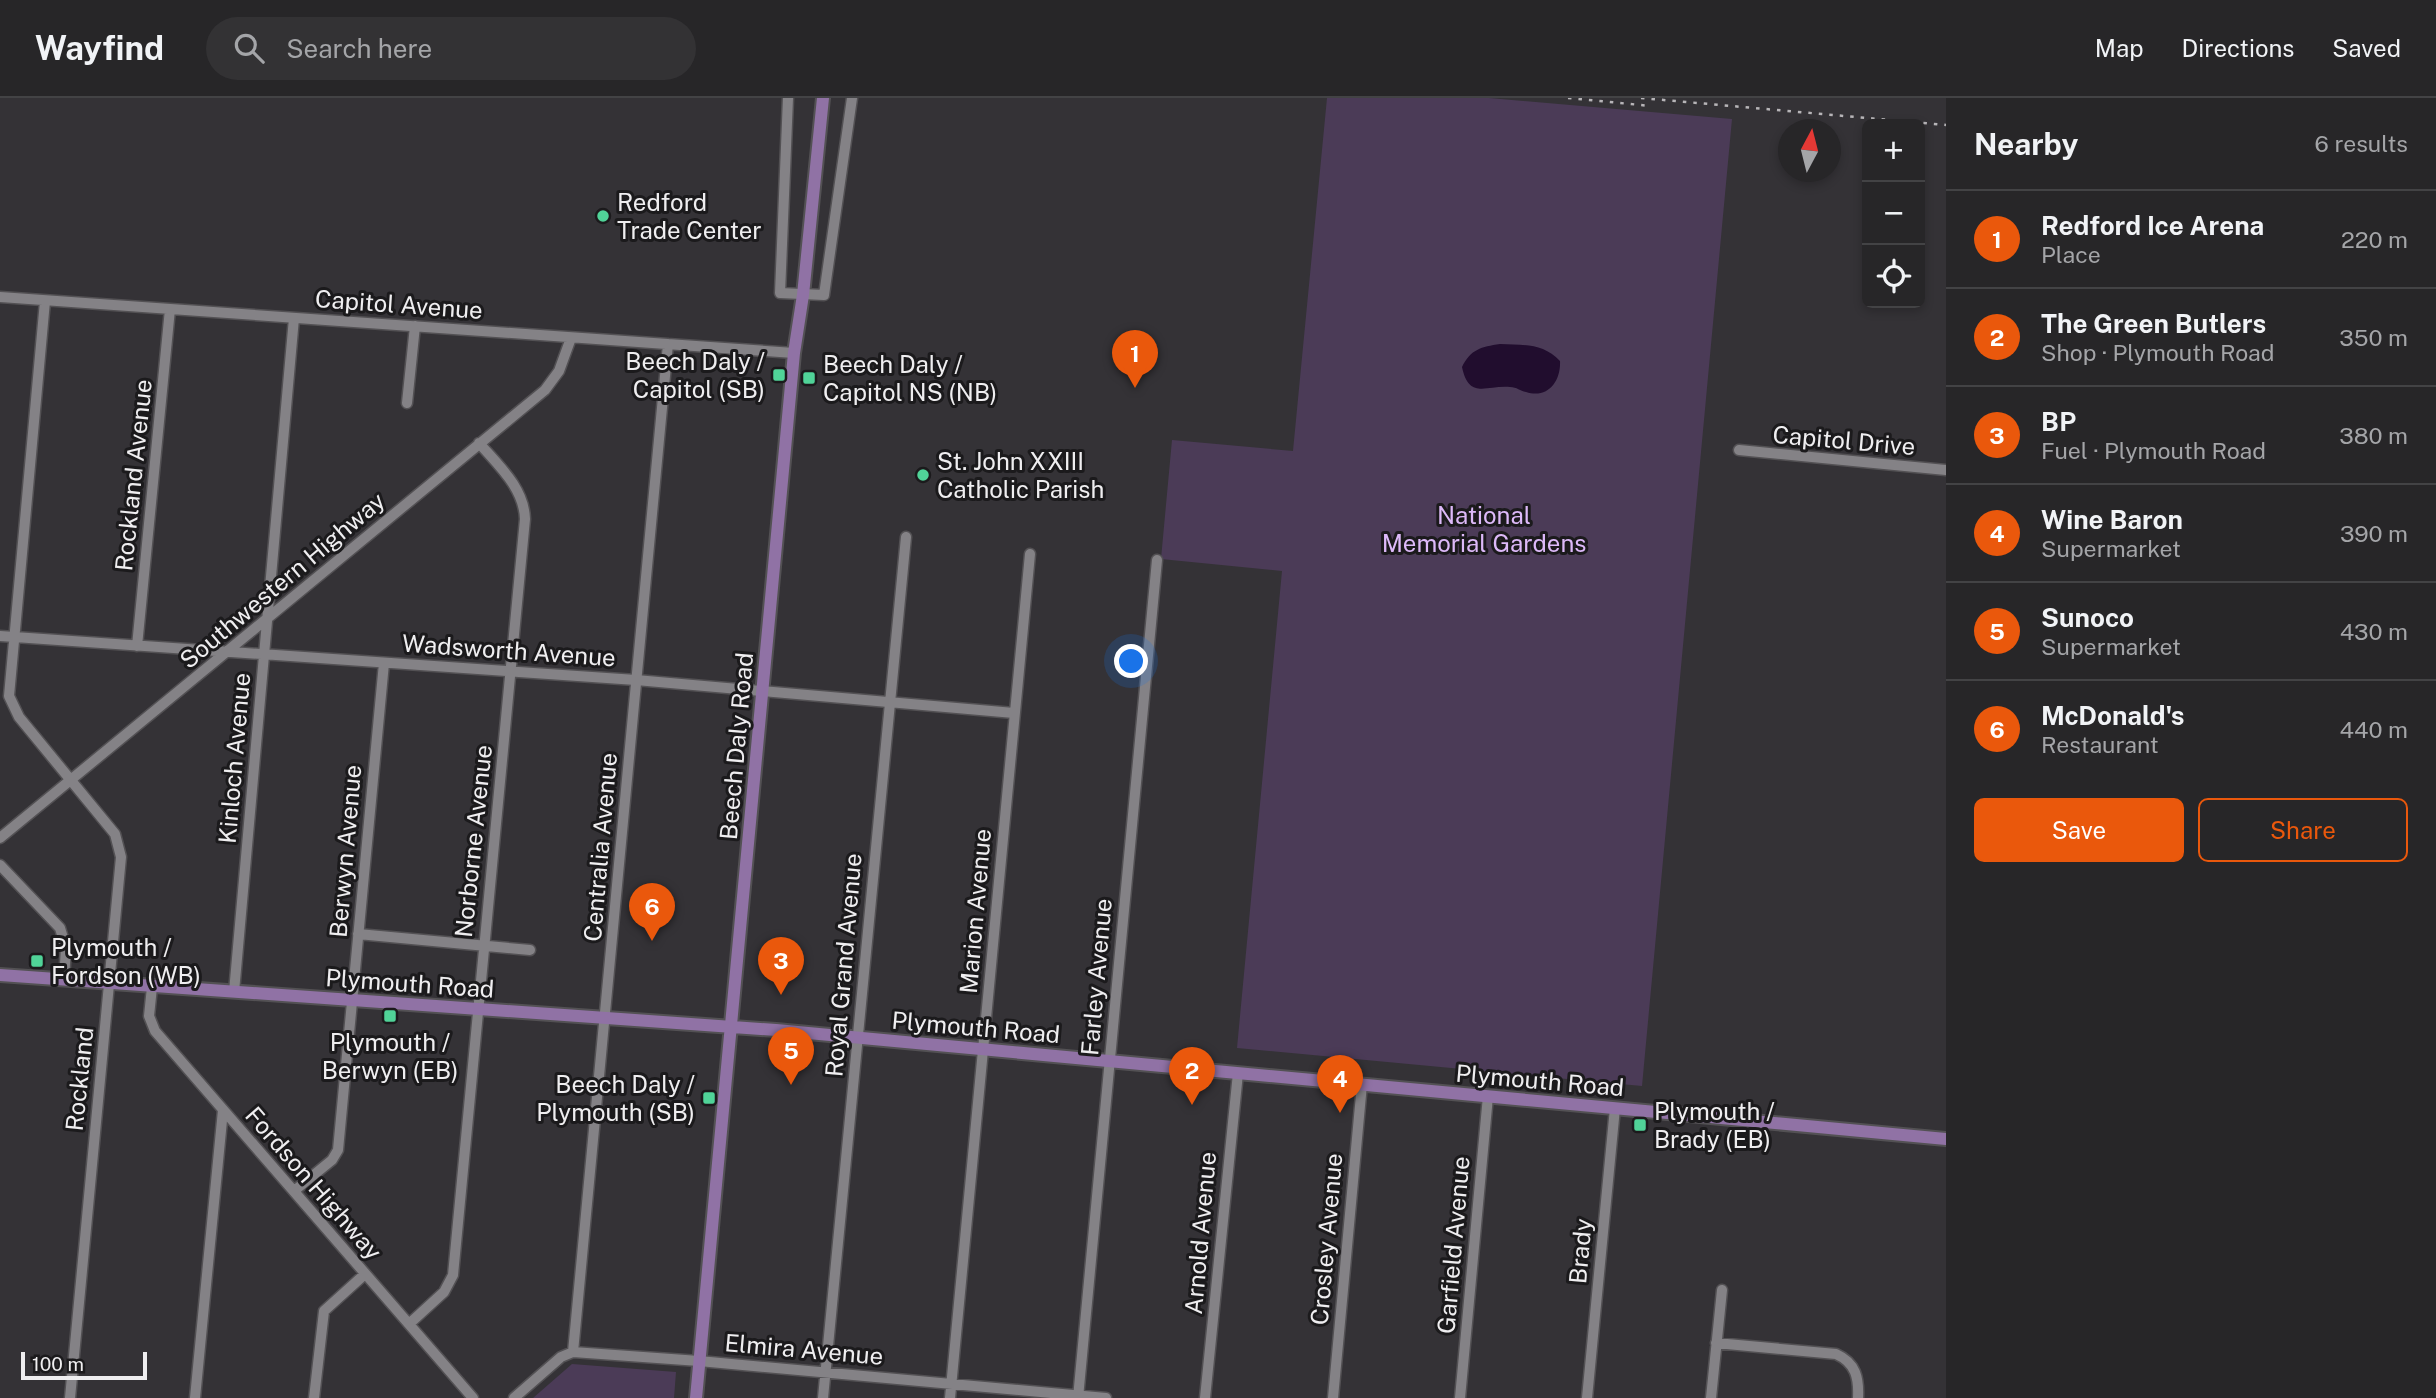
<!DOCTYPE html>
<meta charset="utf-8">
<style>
body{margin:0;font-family:"Public Sans",sans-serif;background:#333234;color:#f1f3f6}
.controls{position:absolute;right:21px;top:21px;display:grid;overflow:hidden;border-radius:10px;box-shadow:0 4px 10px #0003}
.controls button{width:63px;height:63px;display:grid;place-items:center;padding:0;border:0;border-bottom:2px solid #434345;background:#272628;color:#f1f3f6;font:35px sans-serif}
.compass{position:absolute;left:1778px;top:21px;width:63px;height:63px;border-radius:50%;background:#272628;box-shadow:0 4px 10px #0003;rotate:7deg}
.scale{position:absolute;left:21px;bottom:18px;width:126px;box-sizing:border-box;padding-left:7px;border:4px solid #efeef0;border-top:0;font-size:19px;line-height:24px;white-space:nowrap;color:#efeef0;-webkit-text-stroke:5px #1b1a1c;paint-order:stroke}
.you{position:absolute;left:1132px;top:564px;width:24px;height:24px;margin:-18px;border:5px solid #fff;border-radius:50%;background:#1a73e8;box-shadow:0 0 0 10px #1a73e833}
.badge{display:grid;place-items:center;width:46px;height:46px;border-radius:50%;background:#ea580c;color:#fff;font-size:23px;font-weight:700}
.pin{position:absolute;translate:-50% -58px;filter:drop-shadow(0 2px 4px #0008)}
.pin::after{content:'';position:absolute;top:37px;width:24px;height:21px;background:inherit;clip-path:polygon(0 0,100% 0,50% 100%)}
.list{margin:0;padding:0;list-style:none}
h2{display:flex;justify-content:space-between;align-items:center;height:91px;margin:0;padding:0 28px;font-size:30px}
h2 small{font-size:23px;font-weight:400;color:#a4a5a8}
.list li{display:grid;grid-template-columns:46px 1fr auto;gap:21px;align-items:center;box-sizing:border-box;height:98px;padding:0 28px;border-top:2px solid #434345}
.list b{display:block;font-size:26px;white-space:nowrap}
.list p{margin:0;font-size:23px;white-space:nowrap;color:#a4a5a8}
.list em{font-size:23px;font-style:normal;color:#a4a5a8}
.actions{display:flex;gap:14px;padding:21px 28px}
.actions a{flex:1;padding:16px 0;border:2px solid #ea580c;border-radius:10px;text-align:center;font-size:24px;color:#ea580c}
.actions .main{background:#ea580c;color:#fff}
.icon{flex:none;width:38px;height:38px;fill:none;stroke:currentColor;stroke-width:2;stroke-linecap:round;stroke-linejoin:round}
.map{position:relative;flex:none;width:1946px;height:1300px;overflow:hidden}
header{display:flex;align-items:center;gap:42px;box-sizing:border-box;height:98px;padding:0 35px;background:#272628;border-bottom:2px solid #434345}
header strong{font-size:33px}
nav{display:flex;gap:38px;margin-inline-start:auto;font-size:24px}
.search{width:490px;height:63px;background:#333234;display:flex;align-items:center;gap:18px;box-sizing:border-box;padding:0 24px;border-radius:38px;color:#a4a5a8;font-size:26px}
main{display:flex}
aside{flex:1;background:#272628}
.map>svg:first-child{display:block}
</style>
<header>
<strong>Wayfind</strong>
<div class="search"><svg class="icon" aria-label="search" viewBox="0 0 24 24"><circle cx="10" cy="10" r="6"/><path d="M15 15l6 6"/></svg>Search here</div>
<nav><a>Map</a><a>Directions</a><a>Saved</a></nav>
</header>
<main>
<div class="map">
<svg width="1946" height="1300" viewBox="0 0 1946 1300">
<rect width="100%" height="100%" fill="#343236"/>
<path fill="#4b3b57" d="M 1327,0 L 1489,0 L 1732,21 L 1642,988 L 1237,950 L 1282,473 L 1161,461 L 1172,342 L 1293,353 Z
M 572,1266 L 676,1274 L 674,1300 L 533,1300 Z"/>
<path fill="#210d2e" d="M 1500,246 C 1524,247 1543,245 1560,263 C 1561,283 1548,301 1526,294 C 1520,293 1517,289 1510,289 C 1486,287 1469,302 1462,269 C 1471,251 1481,249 1500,246 Z"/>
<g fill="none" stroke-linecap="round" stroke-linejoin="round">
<defs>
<path id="minor" d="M 788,0 L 780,195 L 824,197 L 852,0
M 0,199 L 794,255
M 45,203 L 9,598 L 19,619 L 115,736 L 121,759 L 70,1300
M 407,305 L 415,228
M 1739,352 L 1946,372
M 0,538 L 636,582 L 1014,615
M 137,548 L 170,211
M 0,740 L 545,292 L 559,273 L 571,240
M 0,767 L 60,830 L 66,850 L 64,882
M 358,836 L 530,852
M 152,889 L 149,918 L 155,933 L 473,1300
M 234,894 L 294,220
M 294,1093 L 332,1062 L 338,1052 L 384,565
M 409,1226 L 444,1194 L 453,1177 L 525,421 C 524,390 499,368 479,345
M 1716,1245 L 1836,1256 C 1856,1265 1859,1280 1858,1300
M 573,1254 L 668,246
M 195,1300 L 223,1012
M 314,1300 L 324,1213 L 365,1176
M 514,1300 L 561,1259 L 573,1254 L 699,1263 L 1106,1300
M 823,1300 L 906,439
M 950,1300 L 1030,456
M 1078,1300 L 1157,462
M 1205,1300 L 1238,975
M 1333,1300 L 1362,986
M 1460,1300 L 1488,998
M 1587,1300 L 1615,1010
M 1711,1300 L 1722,1192"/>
<path id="major" d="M 0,877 L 776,932 L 1946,1041
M 696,1300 L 794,255 L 803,197 L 823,0"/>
</defs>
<use href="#minor" stroke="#535154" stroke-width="13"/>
<use href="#major" stroke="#535154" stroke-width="16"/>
<use href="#minor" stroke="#848286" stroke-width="10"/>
<use href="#major" stroke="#9072a5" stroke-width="12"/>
<path stroke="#b7b5b8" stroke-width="2.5" stroke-dasharray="3.5 7" stroke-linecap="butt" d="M 1568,0 L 1651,8
M 1641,0 L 1946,27"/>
</g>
<g fill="#50d398" stroke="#1b1a1c" stroke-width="2.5">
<circle cx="603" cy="118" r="7"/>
<rect x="772" y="270" width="14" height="14" rx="3.5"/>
<rect x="802" y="273" width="14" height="14" rx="3.5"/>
<circle cx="923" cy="377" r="7"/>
<rect x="30" y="856" width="14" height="14" rx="3.5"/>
<rect x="383" y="911" width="14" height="14" rx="3.5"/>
<rect x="702" y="993" width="14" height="14" rx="3.5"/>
<rect x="1633" y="1020" width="14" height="14" rx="3.5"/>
</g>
<g text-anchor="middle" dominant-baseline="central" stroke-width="6" stroke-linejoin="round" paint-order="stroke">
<g font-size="24" fill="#efeef0" stroke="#1b1a1c" text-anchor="start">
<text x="617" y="104">Redford<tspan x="617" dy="28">Trade Center</tspan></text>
<text x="765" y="263" text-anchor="end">Beech Daly /<tspan x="765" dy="28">Capitol (SB)</tspan></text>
<text x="823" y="266">Beech Daly /<tspan x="823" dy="28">Capitol NS (NB)</tspan></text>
<text x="937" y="363">St. John XXIII<tspan x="937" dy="28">Catholic Parish</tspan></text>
<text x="51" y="849">Plymouth /<tspan x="51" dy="28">Fordson (WB)</tspan></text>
<text x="390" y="944" text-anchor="middle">Plymouth /<tspan x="390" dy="28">Berwyn (EB)</tspan></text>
<text x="695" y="986" text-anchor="end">Beech Daly /<tspan x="695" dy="28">Plymouth (SB)</tspan></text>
<text x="1654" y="1013">Plymouth /<tspan x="1654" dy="28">Brady (EB)</tspan></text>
</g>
<g font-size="24" fill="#efeef0" stroke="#1b1a1c">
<text transform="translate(399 206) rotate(4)">Capitol Avenue</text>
<text transform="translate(1844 342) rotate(5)">Capitol Drive</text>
<text transform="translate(133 377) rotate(-84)">Rockland Avenue</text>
<text transform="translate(282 482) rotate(-40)">Southwestern Highway</text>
<text transform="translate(509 552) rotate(4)">Wadsworth Avenue</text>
<text transform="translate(736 648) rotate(-85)">Beech Daly Road</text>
<text transform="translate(234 660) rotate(-85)">Kinloch Avenue</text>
<text transform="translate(473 743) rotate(-84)">Norborne Avenue</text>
<text transform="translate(600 749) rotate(-85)">Centralia Avenue</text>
<text transform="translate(345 753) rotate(-85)">Berwyn Avenue</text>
<text transform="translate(975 813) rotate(-85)">Marion Avenue</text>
<text transform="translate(843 867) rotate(-85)">Royal Grand Avenue</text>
<text transform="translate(1096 879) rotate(-85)">Farley Avenue</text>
<text transform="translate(410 885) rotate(4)">Plymouth Road</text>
<text transform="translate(976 929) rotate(5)">Plymouth Road</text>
<text transform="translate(79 981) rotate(-84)">Rockland</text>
<text transform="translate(1540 982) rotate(5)">Plymouth Road</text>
<text transform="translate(314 1085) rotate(49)">Fordson Highway</text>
<text transform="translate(1200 1135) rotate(-85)">Arnold Avenue</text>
<text transform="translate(1326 1141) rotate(-85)">Crosley Avenue</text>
<text transform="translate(1453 1147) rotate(-85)">Garfield Avenue</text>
<text transform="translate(1580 1153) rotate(-85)">Brady</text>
<text transform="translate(804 1251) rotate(5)">Elmira Avenue</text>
</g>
<g font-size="24" fill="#ddb9f9" stroke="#1b1a1c">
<text x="1484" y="417">National<tspan x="1484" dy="28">Memorial Gardens</tspan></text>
</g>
</g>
</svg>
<div class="controls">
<button>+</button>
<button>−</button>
<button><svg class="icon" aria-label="locate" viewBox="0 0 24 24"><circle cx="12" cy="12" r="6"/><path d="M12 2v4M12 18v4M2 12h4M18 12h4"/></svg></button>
</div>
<svg class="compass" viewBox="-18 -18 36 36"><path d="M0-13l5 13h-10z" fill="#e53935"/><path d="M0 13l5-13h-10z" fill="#a4a5a8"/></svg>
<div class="scale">100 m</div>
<div class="you"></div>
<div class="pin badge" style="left:1135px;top:290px">1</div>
<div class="pin badge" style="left:1192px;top:1007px">2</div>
<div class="pin badge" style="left:781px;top:897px">3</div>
<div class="pin badge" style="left:1340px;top:1015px">4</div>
<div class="pin badge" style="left:791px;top:987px">5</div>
<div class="pin badge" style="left:652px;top:843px">6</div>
</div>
<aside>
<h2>Nearby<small>6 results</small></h2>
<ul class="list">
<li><span class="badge">1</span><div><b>Redford Ice Arena</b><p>Place</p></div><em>220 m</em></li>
<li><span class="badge">2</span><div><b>The Green Butlers</b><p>Shop · Plymouth Road</p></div><em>350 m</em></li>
<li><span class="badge">3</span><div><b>BP</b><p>Fuel · Plymouth Road</p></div><em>380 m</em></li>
<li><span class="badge">4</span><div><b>Wine Baron</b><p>Supermarket</p></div><em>390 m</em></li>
<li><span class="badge">5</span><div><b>Sunoco</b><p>Supermarket</p></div><em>430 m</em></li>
<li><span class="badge">6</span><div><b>McDonald's</b><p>Restaurant</p></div><em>440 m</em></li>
</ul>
<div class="actions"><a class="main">Save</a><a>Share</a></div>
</aside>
</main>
